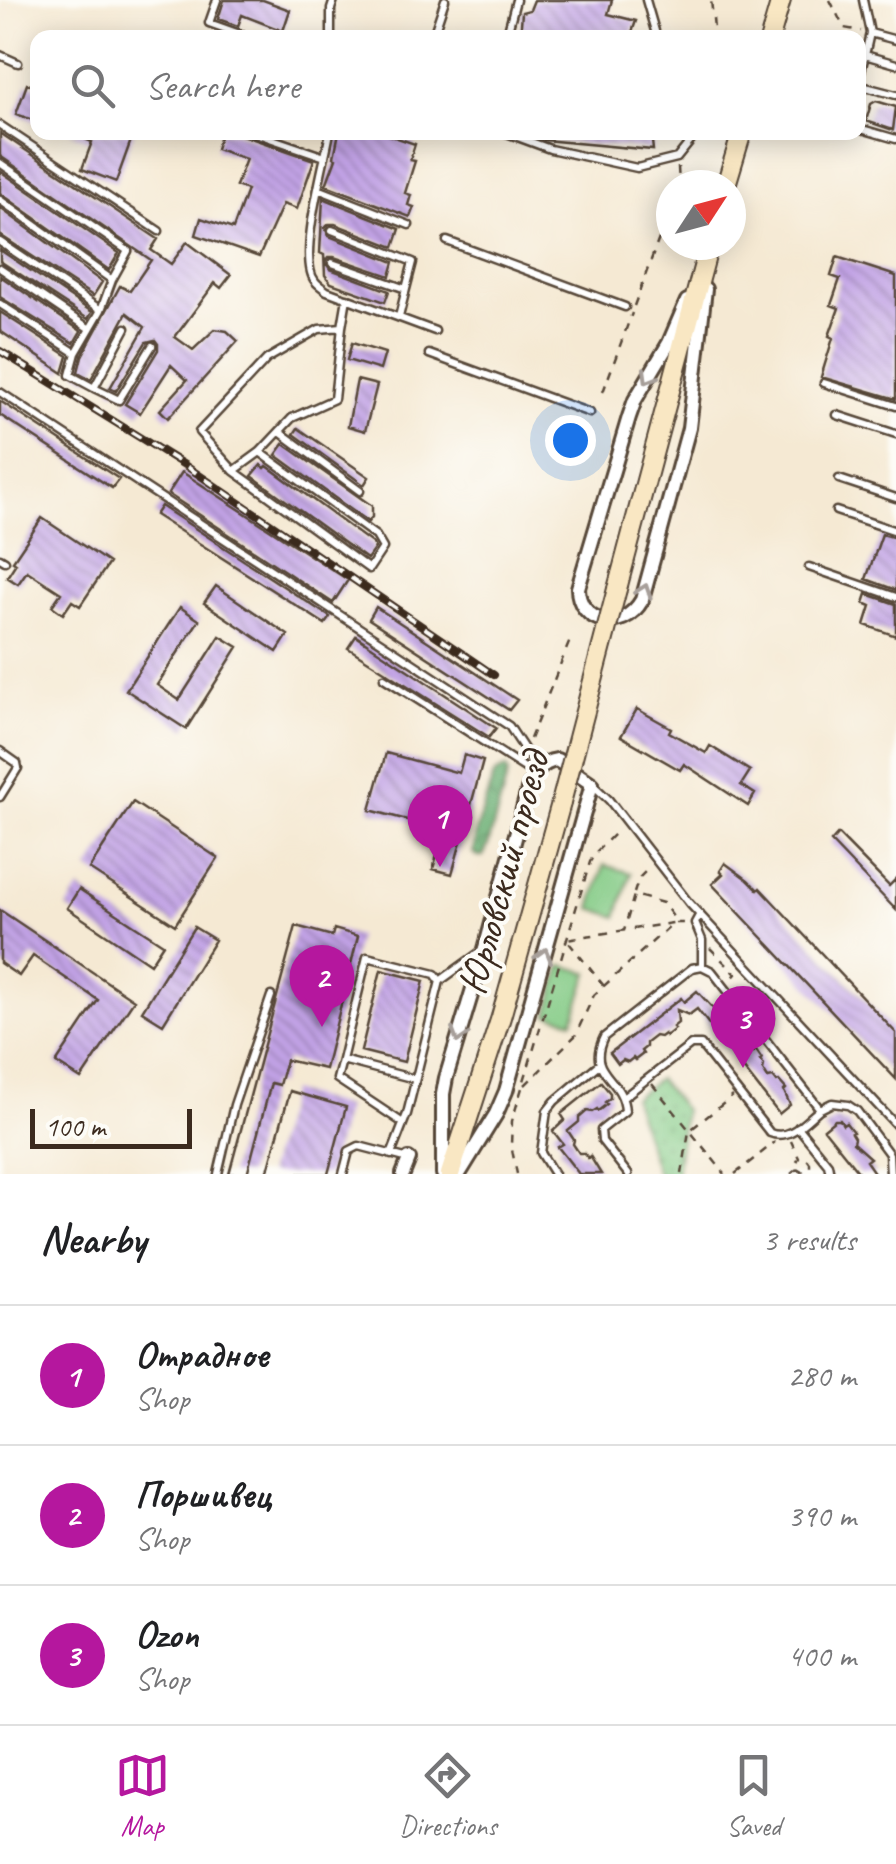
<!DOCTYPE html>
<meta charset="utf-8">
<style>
body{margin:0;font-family:Caveat,sans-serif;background:#f2f2f2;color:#202124}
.compass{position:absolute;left:656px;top:170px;width:90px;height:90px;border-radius:50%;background:#fff;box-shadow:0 5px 25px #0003;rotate:54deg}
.scale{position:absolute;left:30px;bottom:25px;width:162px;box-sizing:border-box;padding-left:10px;border:5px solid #3b2a1e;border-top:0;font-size:28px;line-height:35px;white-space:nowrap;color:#3b2a1e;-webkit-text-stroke:8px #fdfcf7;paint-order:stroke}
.you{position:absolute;left:570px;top:440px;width:35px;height:35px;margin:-25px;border:8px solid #fff;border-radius:50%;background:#1a73e8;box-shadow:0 0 0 15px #1a73e833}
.badge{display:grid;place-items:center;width:65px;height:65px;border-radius:50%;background:#b5179e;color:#fff;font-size:32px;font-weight:700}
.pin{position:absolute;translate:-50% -82px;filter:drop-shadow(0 2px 5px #0008)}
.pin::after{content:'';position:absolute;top:52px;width:35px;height:30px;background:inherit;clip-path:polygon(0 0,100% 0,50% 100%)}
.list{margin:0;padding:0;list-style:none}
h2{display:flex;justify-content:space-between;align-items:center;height:130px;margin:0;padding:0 40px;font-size:42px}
h2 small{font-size:32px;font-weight:400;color:#757577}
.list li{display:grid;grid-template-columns:65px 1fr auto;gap:30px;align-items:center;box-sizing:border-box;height:140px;padding:0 40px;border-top:2px solid #e0e0e0}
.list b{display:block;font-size:38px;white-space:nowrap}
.list p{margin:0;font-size:32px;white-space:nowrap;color:#757577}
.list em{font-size:32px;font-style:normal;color:#757577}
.icon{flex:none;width:55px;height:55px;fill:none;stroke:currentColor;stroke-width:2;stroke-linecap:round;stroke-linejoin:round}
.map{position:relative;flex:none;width:896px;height:1174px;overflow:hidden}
.search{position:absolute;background:#fff;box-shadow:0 5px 25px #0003;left:30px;right:30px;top:30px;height:110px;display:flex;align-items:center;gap:25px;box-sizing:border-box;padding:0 35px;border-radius:20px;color:#757577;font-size:38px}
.sheet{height:550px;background:#fff}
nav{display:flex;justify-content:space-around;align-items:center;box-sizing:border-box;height:140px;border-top:2px solid #e0e0e0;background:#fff;font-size:28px;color:#757577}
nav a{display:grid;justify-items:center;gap:5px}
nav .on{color:#b5179e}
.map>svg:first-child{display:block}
</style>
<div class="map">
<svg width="896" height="1174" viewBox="0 0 896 1174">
<defs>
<pattern id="green-dots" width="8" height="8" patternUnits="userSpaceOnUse" patternTransform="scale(2.5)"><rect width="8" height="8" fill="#84cb86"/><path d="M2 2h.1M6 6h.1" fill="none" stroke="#73ae73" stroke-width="1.8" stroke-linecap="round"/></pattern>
<pattern id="forest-crowns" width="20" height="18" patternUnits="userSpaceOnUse" patternTransform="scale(2.5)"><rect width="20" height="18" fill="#6baf73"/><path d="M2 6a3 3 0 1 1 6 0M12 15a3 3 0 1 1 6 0" fill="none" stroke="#598f5e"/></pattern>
<pattern id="building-back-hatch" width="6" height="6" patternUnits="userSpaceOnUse" patternTransform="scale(2.5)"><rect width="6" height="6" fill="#c1a2e5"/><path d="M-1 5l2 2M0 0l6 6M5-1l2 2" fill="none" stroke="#9e84b9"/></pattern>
</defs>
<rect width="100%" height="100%" fill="#fdfcf7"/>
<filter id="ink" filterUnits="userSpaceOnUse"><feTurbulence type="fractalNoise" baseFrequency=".01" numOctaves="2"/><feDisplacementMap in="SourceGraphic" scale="20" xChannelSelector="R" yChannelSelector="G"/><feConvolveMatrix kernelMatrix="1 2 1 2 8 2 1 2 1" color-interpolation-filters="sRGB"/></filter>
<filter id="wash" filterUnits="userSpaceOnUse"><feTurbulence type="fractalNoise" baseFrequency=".0048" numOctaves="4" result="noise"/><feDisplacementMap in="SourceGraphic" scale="40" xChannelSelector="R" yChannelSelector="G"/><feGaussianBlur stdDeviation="2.25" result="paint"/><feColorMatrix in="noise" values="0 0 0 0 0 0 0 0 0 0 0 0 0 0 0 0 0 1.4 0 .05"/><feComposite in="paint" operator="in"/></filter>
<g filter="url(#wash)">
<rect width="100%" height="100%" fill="#f5e9d3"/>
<path fill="url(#green-dots)" stroke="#607a52" stroke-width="2.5" d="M 658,1079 L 684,1110 L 676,1174 L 657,1174 L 633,1098 Z"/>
<path fill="url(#forest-crowns)" stroke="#536c48" stroke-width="2.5" d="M 506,768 L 508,774 L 488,846 L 483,856 L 478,856 L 473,853 L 476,831 L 493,777 L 496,773 Z"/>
<path fill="#84cb86" stroke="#607a52" stroke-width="2.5" d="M 604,865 L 631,873 L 617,917 L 591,908 Z
M 562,965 L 589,973 L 573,1021 L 548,1014 Z"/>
<g id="blocks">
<path fill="url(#building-back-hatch)" d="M 224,0 L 263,0 L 290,10 L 283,31 L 242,15 L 238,26 L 218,19 Z
M 534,0 L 612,0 L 608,14 L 636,21 L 630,38 L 520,38 L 522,12 L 530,10 Z
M 27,84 L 38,87 L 38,122 L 16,114 Z
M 876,101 L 896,107 L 893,130 L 866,121 L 871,104 Z
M 69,132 L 134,132 L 116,182 L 82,169 L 92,142 Z
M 221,132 L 233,132 L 314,160 L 297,209 L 283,204 L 259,257 L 196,235 L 201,218 L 233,229 L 247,190 L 236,186 L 246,159 L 216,149 Z
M 339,132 L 380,132 L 415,144 L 410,160 L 415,161 L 405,193 L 411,195 L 408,205 L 414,207 L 410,217 L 326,185 L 336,158 L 334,157 Z
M 536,132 L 651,132 L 653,150 L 544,140 L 536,136 Z
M 0,133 L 158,239 L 151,250 L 171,264 L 187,242 L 231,275 L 221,288 L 215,283 L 175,337 L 193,350 L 215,329 L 227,331 L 238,341 L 168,418 L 160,410 L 187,380 L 171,365 L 140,413 L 125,404 L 158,350 L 158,344 L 155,340 L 146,342 L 116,391 L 110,388 L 145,327 L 127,313 L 91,379 L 78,372 L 82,356 L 120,286 L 130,291 L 151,260 L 0,156 Z
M 0,171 L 119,253 L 109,270 L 0,193 Z
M 323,198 L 400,229 L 394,247 L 335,224 L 329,224 L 325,228 L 329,236 L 394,262 L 390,276 L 334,257 L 328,257 L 325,262 L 330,269 L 389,291 L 385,302 L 331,283 L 325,275 L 324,255 L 320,253 Z
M 0,208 L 102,282 L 93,296 L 0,235 Z
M 0,250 L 92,312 L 88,319 L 0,261 Z
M 837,257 L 896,276 L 896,399 L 821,377 L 833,338 L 829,336 L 839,308 L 831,305 L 840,279 L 831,276 Z
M 0,276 L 81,331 L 74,343 L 0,297 Z
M 0,312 L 68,356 L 63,373 L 0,331 Z
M 352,343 L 385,353 L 380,370 L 347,360 Z
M 357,380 L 377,385 L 365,431 L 348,426 Z
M 0,401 L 119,479 L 112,488 L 0,415 Z
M 298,428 L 369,477 L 364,485 L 294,434 Z
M 284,444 L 372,506 L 372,517 L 368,522 L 276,455 Z
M 261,465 L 265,468 L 267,466 L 373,544 L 375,548 L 367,559 L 252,476 Z
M 182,472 L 348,580 L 333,603 L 168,494 Z
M 161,506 L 330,617 L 325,624 L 155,515 Z
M 42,518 L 109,563 L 80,606 L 72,601 L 63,614 L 52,606 L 61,593 L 27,571 L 18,584 L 7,577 L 16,563 L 13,561 Z
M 882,534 L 896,538 L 896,590 L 866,579 Z
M 216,586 L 288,635 L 277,652 L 204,603 Z
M 867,594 L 896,604 L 896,636 L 865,625 L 871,606 L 864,603 Z
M 180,607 L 199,620 L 157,685 L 179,700 L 220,636 L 238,647 L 186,729 L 126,690 Z
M 376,607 L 517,700 L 509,710 L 369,619 Z
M 356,636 L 496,728 L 489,737 L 348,648 Z
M 637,709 L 671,728 L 669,732 L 706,753 L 710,746 L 750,771 L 741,785 L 755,794 L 748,806 L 684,764 L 680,770 L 621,736 Z
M 386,753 L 459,773 L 464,755 L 483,761 L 452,874 L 433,869 L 444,830 L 370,810 Z
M 133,802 L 218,858 L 175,925 L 89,869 Z
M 838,834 L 889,886 L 896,879 L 896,910 L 831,842 Z
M 725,863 L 748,880 L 758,890 L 760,888 L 896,1033 L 896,1079 L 712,884 L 723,874 L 720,871 Z
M 79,889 L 163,944 L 150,964 L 67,908 Z
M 0,910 L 134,1000 L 81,1079 L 56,1063 L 98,1000 L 33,956 L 19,976 L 0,963 Z
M 296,926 L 332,936 L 334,929 L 358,936 L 325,1069 L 286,1060 L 279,1085 L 271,1083 L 247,1174 L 229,1174 Z
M 194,927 L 215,940 L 163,1024 L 142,1011 Z
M 381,970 L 424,981 L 404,1062 L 361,1051 Z
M 697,991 L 720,1016 L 725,1016 L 729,1021 L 731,1019 L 738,1028 L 736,1029 L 739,1034 L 738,1039 L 745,1047 L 749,1047 L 753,1052 L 756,1050 L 762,1059 L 760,1060 L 764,1065 L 763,1070 L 768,1078 L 773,1077 L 777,1082 L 779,1081 L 786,1089 L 784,1091 L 790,1105 L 779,1114 L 697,1009 L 689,1015 L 677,1010 L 678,1023 L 673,1027 L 675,1029 L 666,1036 L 664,1034 L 660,1037 L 655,1036 L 646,1043 L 646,1047 L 641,1051 L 643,1054 L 635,1060 L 633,1058 L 628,1062 L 623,1060 L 618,1064 L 610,1053 L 681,998 L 684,1002 Z
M 601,1082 L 610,1093 L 610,1098 L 605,1102 L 607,1104 L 598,1111 L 597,1109 L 592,1112 L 587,1111 L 579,1118 L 579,1122 L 568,1131 L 574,1140 L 573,1144 L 579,1153 L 584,1153 L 588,1158 L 590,1156 L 601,1174 L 579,1174 L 558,1147 L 563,1144 L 553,1131 L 565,1120 L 561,1114 Z
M 290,1091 L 346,1107 L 328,1174 L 267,1174 Z
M 835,1120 L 840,1120 L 843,1125 L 846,1123 L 853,1132 L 851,1133 L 854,1138 L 853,1143 L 870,1158 L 866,1161 L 875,1174 L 860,1174 L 824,1129 Z"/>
</g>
</g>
<g filter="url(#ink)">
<use href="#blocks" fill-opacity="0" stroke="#574739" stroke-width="2.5"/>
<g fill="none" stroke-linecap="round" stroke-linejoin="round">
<defs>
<path id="service" d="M 217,0 L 209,23 L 251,38
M 646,0 L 657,38
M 863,0 L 870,33 L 865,55 L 896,64
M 434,33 L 445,0
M 870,33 L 896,40
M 331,38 L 331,9 L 334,0
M 506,38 L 516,0
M 0,55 L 18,63
M 858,83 L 865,55
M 858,85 L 896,95
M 0,125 L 159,231
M 858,128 L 896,139
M 252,132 L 325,157
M 330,132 C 325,162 297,259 315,281 C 318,285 323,288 327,291 L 435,331
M 504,132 L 550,149 L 637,168 L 677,158 L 698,132
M 0,163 L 128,251 L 112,280 L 0,200
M 318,189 L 409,225
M 332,230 L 413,262 L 406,289
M 447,241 L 625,307
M 0,242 L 101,310 L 112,280
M 332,263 L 406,289 L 399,317
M 0,268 L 90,329
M 0,304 L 76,353 L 101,310
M 342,327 L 334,399 L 292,418 L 260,452 L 234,471 L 199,432 L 267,359 L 319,329 L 342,327 L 347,298
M 76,353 L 70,375 L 94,388 L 126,328
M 429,354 L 590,413
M 824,383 L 896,406
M 94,388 L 119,400 L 152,346
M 0,392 L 509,726 L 528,755 L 540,768
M 837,415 L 896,434
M 280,432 L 360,491
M 234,471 L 369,569 L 383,548 L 376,536 L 260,452
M 839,479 L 896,498
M 836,511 L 896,531
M 0,558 L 5,561
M 809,567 L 896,597
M 384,678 L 534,774
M 0,751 L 17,763 L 18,768 L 0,797
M 592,784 L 609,800 L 689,903 L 896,1125
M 700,914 L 695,923 L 702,940 L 702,965
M 342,1060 L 337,1079 L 403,1123
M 415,1079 L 342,1060 L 367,957 L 435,974 L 440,981
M 624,1097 L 691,1045 L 701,1045 L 770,1133 C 790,1141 805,1121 820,1109 L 712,971 L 702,966 L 692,968 L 604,1037 C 585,1075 623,1076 625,1111 L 601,1130 L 602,1141 L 628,1174
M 820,1109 L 832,1103 L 848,1105 L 857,1111 L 889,1154 L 890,1174
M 798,1127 L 828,1164 L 830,1174
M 391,1155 L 407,1114 L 440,981 L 483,950
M 218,1174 L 234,1105 L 271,996
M 343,1174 L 349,1151 L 359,1146 L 409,1159
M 554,1174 L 541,1153 L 547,1111 L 555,1101 L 599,1064"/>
<path id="minor" d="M 687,301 L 669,343 L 635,400 L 629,417 L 578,588 C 578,622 622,635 642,600 L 689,428 L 705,289
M 403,1174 L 409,1159
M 443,1174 L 443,1094 L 446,1078 L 485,949 L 528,790 C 534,775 540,762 557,760 L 592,784 L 506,1091 L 496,1114 L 459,1174"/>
<path id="secondary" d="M 770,38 L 781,0
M 726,185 L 742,132
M 617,589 L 709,245
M 450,1174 L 501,1017 L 561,803"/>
</defs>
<use href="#service" stroke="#574739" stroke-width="11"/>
<use href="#minor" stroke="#574739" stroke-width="18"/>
<use href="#secondary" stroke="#574739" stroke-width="22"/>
<path stroke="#574739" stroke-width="2.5" stroke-dasharray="8 8" stroke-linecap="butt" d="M 830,0 L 844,28 L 861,31
M 704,38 L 714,28 L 711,0
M 678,167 L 679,185
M 634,306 L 671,206
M 603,392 L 632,313
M 530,739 L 571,638
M 634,893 L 639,878 L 650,867
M 710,948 L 736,974 L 729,982
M 604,986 L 566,939 L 673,923 L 674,918 L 663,903 L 634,895 L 624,931
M 652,1084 L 725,1174
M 525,1085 L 575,1036 L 594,995 L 673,923 L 688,923
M 797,1169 L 802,1172 L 810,1168 L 810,1163 L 807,1159 L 801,1158
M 517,1174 L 511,1145 L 512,1121 L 590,862 L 595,853 L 618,830
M 682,1174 L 689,1131 L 733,1096
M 735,1174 L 775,1142
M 791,1174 L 797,1169 L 795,1165 L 799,1158 L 791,1141"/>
<use href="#service" stroke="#fff" stroke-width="6"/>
<use href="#minor" stroke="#fff" stroke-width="12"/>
<use href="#secondary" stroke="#f9e7c3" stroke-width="18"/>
<defs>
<path id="rail" d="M 0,351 L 186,466 L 494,675"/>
</defs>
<use href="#rail" stroke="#3b2a1e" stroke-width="8"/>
<use href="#rail" stroke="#fdfcf7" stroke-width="4" stroke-dasharray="11" stroke-linecap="butt"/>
<defs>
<path id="secondary-bridge" d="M 561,803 L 617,589"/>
</defs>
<use href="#secondary-bridge" stroke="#574739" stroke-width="22" stroke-linecap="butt"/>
<use href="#secondary-bridge" stroke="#f9e7c3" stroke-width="18"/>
</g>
<defs><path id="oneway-chevron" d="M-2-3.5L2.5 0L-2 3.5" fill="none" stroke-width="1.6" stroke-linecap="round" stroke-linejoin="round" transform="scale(2.5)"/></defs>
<g stroke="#a79f9a">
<use href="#oneway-chevron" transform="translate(649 377) rotate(120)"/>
<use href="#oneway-chevron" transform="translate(644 591) rotate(-71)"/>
<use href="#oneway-chevron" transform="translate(544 955) rotate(-74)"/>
<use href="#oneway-chevron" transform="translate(459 1036) rotate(107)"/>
</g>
</g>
<g text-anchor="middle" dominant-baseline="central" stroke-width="8" stroke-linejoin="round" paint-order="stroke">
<g font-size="42" fill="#3b2a1e" stroke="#fdfcf7">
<text transform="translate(504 873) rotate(-75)">Юрловский проезд</text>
</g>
</g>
</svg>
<svg class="compass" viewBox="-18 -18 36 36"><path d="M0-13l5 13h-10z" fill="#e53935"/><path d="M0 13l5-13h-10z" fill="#757577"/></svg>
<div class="scale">100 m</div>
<div class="you"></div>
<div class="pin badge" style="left:440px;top:867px">1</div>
<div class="pin badge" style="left:322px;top:1027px">2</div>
<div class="pin badge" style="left:743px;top:1068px">3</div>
<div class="search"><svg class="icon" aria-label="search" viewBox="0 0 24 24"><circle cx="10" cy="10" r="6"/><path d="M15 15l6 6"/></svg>Search here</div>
</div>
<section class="sheet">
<h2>Nearby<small>3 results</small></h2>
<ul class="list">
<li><span class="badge">1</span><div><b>Отрадное</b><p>Shop</p></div><em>280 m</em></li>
<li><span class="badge">2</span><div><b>Поршивец</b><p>Shop</p></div><em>390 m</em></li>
<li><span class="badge">3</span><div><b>Ozon</b><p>Shop</p></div><em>400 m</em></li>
</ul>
</section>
<nav>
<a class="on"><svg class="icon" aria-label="map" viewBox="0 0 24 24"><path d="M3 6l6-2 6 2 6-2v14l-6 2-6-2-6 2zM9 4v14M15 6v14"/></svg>Map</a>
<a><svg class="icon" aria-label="directions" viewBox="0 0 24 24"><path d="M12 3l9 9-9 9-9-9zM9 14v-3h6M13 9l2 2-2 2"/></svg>Directions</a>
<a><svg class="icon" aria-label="saved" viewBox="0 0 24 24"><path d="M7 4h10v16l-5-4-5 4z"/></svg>Saved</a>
</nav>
